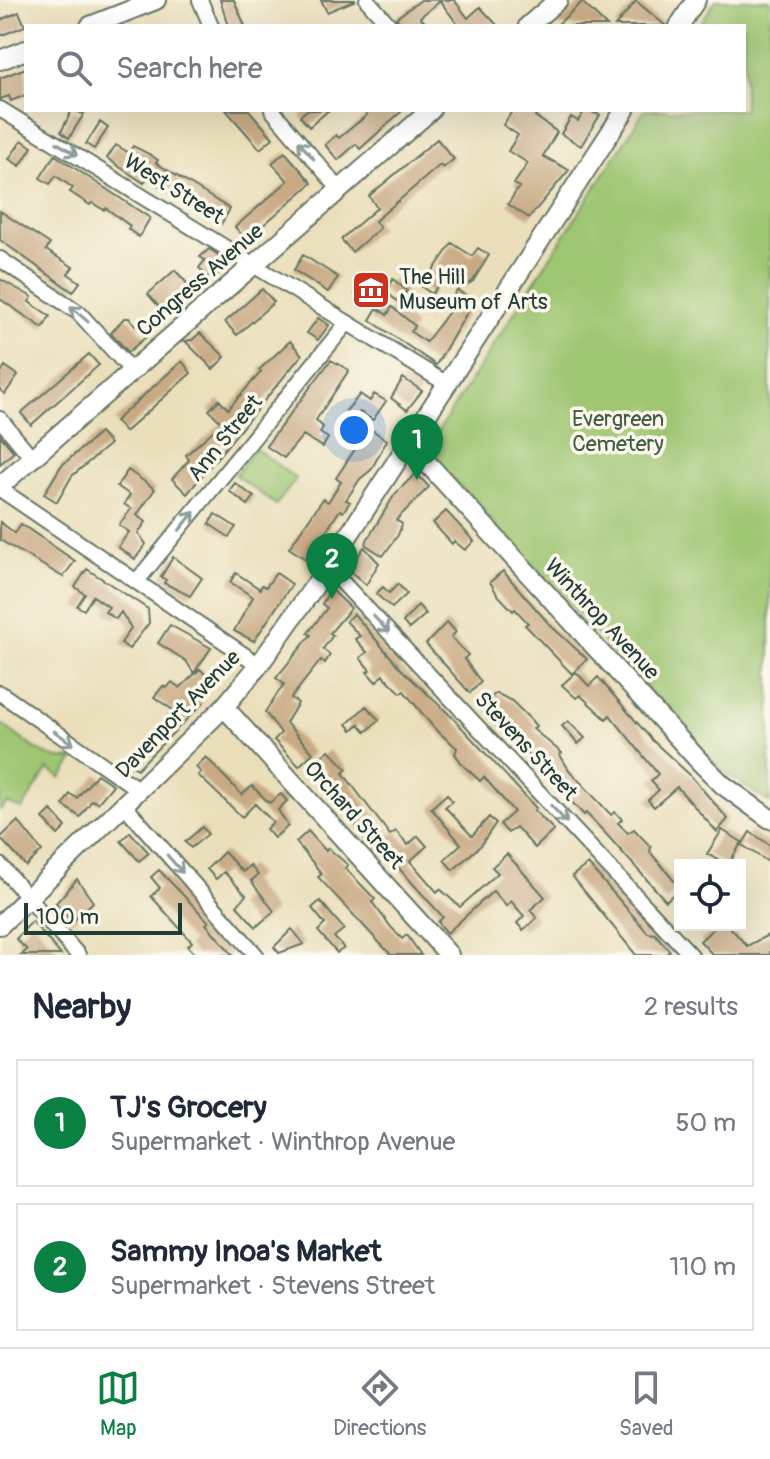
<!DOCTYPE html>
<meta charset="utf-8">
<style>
body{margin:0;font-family:Pangolin,sans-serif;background:#f6f6f7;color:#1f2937}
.controls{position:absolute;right:24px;bottom:24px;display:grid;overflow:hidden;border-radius:0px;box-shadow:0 8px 32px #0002}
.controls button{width:72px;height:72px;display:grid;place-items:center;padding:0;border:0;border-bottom:2px solid #e0e1e3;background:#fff;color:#1f2937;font:40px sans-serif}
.scale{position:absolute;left:24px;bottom:20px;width:158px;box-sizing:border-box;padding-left:8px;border:4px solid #1f3d34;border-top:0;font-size:22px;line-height:28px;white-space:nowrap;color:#1f3d34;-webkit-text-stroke:6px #fbf7ec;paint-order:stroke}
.you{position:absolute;left:354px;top:430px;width:28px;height:28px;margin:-20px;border:6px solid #fff;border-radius:50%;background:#1a73e8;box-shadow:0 0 0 12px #1a73e833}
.badge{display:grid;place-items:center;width:52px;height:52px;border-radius:50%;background:#0b8043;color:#fff;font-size:26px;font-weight:700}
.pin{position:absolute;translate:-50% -66px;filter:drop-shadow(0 2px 4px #0008)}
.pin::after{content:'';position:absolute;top:42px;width:28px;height:24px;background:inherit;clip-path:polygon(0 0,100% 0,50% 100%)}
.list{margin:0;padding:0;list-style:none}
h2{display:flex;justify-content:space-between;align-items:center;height:104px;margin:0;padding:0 32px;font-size:34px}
h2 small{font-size:26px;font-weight:400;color:#747a83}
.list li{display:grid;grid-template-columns:52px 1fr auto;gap:24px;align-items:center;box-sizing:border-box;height:128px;margin:0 16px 16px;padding:0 16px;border:2px solid #e0e1e3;border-radius:0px}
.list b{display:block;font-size:30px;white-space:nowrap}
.list p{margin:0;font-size:26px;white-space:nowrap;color:#747a83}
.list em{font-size:26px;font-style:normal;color:#747a83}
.icon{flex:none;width:44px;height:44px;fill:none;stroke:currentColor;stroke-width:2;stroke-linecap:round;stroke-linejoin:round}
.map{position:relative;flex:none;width:770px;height:955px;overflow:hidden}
.search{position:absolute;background:#fff;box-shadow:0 8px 32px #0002;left:24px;right:24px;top:24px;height:88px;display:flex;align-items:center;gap:20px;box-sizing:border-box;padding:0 28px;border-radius:0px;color:#747a83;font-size:30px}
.sheet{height:392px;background:#fff}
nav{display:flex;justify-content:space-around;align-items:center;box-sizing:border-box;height:112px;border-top:2px solid #e0e1e3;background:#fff;font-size:22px;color:#747a83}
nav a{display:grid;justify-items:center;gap:4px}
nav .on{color:#0b8043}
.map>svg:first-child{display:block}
</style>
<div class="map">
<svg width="770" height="955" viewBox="0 0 770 955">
<rect width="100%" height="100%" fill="#fbf7ec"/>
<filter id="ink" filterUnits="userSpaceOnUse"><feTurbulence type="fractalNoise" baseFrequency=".0125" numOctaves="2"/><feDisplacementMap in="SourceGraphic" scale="16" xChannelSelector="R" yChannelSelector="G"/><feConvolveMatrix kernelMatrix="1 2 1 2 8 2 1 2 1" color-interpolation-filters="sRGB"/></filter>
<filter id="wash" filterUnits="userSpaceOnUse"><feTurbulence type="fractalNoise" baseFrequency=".006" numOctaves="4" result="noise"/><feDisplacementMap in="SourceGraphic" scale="32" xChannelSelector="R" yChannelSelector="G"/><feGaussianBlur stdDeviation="1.8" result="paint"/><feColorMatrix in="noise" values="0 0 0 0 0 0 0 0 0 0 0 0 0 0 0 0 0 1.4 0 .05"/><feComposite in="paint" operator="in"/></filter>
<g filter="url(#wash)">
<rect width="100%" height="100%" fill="#ebdfbb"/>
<path fill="#9fc672" stroke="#5f8253" stroke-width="2" d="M 716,0 L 770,0 L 770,803 L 722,770 L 426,450 L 645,110 L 744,110 L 744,26 L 699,26 Z
M 255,448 L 296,479 L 276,505 L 235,475 Z
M 0,723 C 23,739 46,763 75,758 L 61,778 L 48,769 L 22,809 L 7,803 L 0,810 Z"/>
<g id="blocks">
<path fill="#c9aa84" d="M 220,0 L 234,0 L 245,26 L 229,26 Z
M 321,0 L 356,0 L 327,12 Z
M 421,0 L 454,0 L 468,18 L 480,7 L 498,26 L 459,26 L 440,1 L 420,17 L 428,26 L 403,26 L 396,18 Z
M 636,1 L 666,26 L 615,26 Z
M 582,2 L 607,26 L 556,26 Z
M 19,12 L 25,26 L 0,36 L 0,20 Z
M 26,68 L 26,95 L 11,101 L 9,96 L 0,99 L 0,78 Z
M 72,110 L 84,114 L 69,138 L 61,132 Z
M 226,110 L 249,110 L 273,138 L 260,149 Z
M 307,110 L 329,110 L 309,127 L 300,116 Z
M 363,110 L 403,110 L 360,149 L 356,144 L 338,160 L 325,145 L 336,135 L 339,138 L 367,115 Z
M 513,110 L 540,110 L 535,116 L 557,132 L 543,156 L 569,170 L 529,218 L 508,204 L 519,187 L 514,184 L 528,163 L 508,151 L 518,135 L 503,125 Z
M 585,110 L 600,115 L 581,146 L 561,134 L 571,117 L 578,121 Z
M 100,122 L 108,128 L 94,149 L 86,144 Z
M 437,139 L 454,159 L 443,168 L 440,165 L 375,221 L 380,228 L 352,252 L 341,239 L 377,208 L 369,196 Z
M 22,140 L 32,147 L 20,166 L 9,159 Z
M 116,145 L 129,153 L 133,146 L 149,154 L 158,160 L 156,163 L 230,209 L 221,224 L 147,178 L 144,183 L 121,168 L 107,158 Z
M 285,152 L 312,183 L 246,240 L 235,227 L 288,181 L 272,163 Z
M 55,155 L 150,218 L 139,237 L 128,229 L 130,226 L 106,208 L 104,210 L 92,203 L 90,205 L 70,192 L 73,188 L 56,176 L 50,184 L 40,178 Z
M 0,211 L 50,244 L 46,250 L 73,267 L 68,274 L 80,282 L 73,292 L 0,240 Z
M 452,243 L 472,256 L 478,248 L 489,255 L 473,281 L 464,287 L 445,275 L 432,294 L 422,287 Z
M 209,249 L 231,263 L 211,280 L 199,268 L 205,260 L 200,257 Z
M 303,255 L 338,277 L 328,292 L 294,270 Z
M 175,270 L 193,290 L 165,314 L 148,294 Z
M 374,275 L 386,287 L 368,304 L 363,302 L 355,294 Z
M 0,279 L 32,297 L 29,302 L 50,316 L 43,328 L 0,299 Z
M 393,279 L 407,291 L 398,302 L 384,290 Z
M 262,289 L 274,302 L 237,335 L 225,322 Z
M 457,290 L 474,301 L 436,365 L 370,320 L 377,308 L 387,315 L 392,307 L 415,326 L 411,332 L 426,342 L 452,308 L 447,305 Z
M 124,318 L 129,318 L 146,337 L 128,352 L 111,333 Z
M 318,318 L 329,325 L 318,340 L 307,333 Z
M 200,333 L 225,357 L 213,369 L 185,341 L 192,340 Z
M 290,341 L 302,355 L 187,494 L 172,479 L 189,460 L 186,455 L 222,423 L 209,410 L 219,400 L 228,409 L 261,372 L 259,370 Z
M 89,354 L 99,365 L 31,425 L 21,413 Z
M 331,360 L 349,370 L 316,420 L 323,427 L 320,433 L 328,438 L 323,447 L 303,435 L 284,458 L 266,446 Z
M 182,361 L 191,373 L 125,432 L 115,421 Z
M 5,366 L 18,375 L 5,394 L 0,390 L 0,374 Z
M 403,378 L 422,391 L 407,410 L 391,398 Z
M 360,394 L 370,401 L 374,394 L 386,401 L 373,420 L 360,412 L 355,418 L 346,411 Z
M 369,428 L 387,440 L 371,470 L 360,479 L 346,500 L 350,502 L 343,512 L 340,510 L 307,560 L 289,548 L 323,499 L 328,502 L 341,482 L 336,478 Z
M 100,433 L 110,444 L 72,476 L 57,502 L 44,494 L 61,466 Z
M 0,435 L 14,452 L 0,464 Z
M 128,470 L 155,489 L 137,515 L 146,522 L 138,533 L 146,544 L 135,559 L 118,547 L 129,532 L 119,525 L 131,509 L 124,504 L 130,495 L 117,486 Z
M 416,473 L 429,487 L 396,520 L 402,524 L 398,535 L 383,556 L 366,545 L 367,540 L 395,494 Z
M 235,483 L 254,497 L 248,505 L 229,491 Z
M 446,511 L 474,541 L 465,550 L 454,541 L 452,544 L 433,523 Z
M 215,514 L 236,527 L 229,537 L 209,524 Z
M 0,522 L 15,533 L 21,524 L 75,561 L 63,577 L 0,540 Z
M 364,547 L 379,563 L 366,585 L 349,570 Z
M 173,557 L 202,578 L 190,596 L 164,583 L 166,580 L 161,577 Z
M 87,569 L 148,609 L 149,623 L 129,649 L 121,643 L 131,628 L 121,612 L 116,619 L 105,612 L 109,607 L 93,596 L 84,610 L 77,606 L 85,594 L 75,587 Z
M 503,571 L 550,625 L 587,659 L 572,674 L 525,625 L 528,623 L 515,609 L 513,611 L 497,594 L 490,582 Z
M 236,573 L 260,589 L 262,585 L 266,587 L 276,573 L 292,584 L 254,641 L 234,631 L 253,597 L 230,582 Z
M 398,584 L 407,594 L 392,608 L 376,594 L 383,587 L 389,593 Z
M 331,589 L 351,608 L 330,633 L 333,635 L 323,649 L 330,655 L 325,663 L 321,660 L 291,698 L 298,703 L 286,723 L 313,753 L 299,766 L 274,740 L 281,733 L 265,712 L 284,684 L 276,678 L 311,635 L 308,633 L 327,608 L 322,604 Z
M 418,605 L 426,614 L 409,629 L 403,622 Z
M 354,614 L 401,669 L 451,716 L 536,808 L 534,810 L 554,830 L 535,848 L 516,827 L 508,833 L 500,824 L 514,812 L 484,777 L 480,781 L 464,766 L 455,754 L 457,748 L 434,728 L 404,691 L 401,693 L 383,675 L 376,682 L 367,672 L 370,670 L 360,658 L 367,652 L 355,639 L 360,636 L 346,621 Z
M 447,622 L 456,632 L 451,637 L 468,655 L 464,659 L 481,682 L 470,693 L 426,644 Z
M 170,625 L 211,648 L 194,673 L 186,661 L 158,643 Z
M 200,669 L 207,676 L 202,682 L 206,692 L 198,700 L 203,703 L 137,769 L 133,766 L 173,710 L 154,697 L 163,686 L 167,688 L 172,682 L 180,688 Z
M 576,672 L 589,686 L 598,677 L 652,740 L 690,775 L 728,819 L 717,832 L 677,787 L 654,807 L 648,800 L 659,790 L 651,781 L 658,774 L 610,715 L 606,719 L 580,695 L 576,698 L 562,685 Z
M 496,693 L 512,701 L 531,720 L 536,726 L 533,729 L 562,753 L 560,755 L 569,770 L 611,815 L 615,812 L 622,819 L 618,823 L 628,833 L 634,829 L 651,847 L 650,852 L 680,888 L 666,901 L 606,834 L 586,813 L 584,815 L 493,718 L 484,704 Z
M 366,706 L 379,720 L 366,732 L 359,724 L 352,730 L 347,724 Z
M 568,721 L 585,738 L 578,744 L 562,726 Z
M 329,750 L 347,769 L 343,773 L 390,835 L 396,831 L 408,845 L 418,836 L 427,846 L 410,861 L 437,892 L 440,889 L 460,907 L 498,873 L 492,867 L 507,854 L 545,897 L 530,910 L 537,918 L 523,930 L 517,923 L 524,916 L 511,901 L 506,906 L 493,891 L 447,933 L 438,922 L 443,917 L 386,854 L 379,857 L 374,851 L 375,846 L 317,779 L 327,771 L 317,760 Z
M 206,757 L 242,795 L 252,786 L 269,803 L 281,794 L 287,801 L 278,810 L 288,826 L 274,838 L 266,829 L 273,822 L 255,804 L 242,817 L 198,775 L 201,772 L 196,767 Z
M 97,774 L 113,785 L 98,803 L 92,800 L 80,817 L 63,805 L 70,794 L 77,798 Z
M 447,794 L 452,801 L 445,807 L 472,836 L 489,817 L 496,823 L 480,846 L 453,870 L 444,860 L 461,844 L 431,808 Z
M 51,810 L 66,827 L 58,835 L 43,818 Z
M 18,821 L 42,851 L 26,866 L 0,838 Z
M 202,827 L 208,834 L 191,848 L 185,842 Z
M 722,830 L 742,842 L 728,865 L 707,854 Z
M 308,831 L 326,851 L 328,848 L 348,865 L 345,868 L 375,899 L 372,902 L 391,927 L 402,939 L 407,935 L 421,955 L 391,955 L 318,877 L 322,874 L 296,842 Z
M 130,832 L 149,853 L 139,861 L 121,841 Z
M 750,832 L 770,845 L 770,863 L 742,845 Z
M 224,852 L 243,872 L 250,865 L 258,875 L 251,881 L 274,911 L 256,927 L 237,906 L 246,895 L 224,872 L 216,879 L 207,869 Z
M 588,864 L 648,933 L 655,934 L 670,951 L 664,955 L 636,955 L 572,876 Z
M 159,870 L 209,922 L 206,924 L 233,955 L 196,955 L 188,946 L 192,942 L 151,896 L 160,888 L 151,877 Z
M 77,879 L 93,902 L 72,922 L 56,903 Z
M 320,901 L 344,929 L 334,937 L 344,948 L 337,953 L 318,931 L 325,924 L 312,908 Z
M 32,921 L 61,955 L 21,955 L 27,950 L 16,939 Z
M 717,925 L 728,925 L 747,946 L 770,934 L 770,955 L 713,955 L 700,941 Z
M 292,929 L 304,944 L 279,953 L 274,947 Z"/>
</g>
</g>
<g filter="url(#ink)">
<use href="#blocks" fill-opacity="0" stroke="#667663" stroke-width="2"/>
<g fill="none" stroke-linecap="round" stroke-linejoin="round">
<defs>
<path id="minor" d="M 200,0 L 211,26
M 367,0 L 390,26
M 0,109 L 447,384
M 272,110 L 340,190
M 0,259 L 79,313 L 132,371
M 0,419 L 32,458
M 0,489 L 259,665
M 328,567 L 691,955
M 137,581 L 347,323
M 0,693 L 139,790
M 124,805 L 256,955
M 0,865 L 78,955"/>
<path id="major" d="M 90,26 L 156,0
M 528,26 L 558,0
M 679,26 L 696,0
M 0,60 L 26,50
M 408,442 L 701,763 L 723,785 L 770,819
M 0,486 L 431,110
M 224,707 L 449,955
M 0,925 L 224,707 L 259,665 L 328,567 L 625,110"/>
</defs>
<use href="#minor" stroke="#667663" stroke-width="18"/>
<use href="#major" stroke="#667663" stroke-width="22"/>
<use href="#minor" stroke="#fff" stroke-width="14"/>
<use href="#major" stroke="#fff" stroke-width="18"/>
</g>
<defs><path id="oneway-shaft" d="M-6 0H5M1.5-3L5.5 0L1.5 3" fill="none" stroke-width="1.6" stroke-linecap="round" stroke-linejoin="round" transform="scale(2)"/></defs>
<g stroke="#8f9e9a">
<use href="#oneway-shaft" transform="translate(67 149) rotate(32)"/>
<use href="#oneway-shaft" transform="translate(306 150) rotate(-131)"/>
<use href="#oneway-shaft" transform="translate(79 314) rotate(-139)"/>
<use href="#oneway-shaft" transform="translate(187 521) rotate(-51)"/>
<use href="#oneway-shaft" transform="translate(381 624) rotate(47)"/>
<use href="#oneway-shaft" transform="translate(64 738) rotate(35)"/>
<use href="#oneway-shaft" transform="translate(559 814) rotate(47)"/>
<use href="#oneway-shaft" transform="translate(175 864) rotate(49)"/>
</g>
</g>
<defs>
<symbol id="museum-square" viewBox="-11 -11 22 22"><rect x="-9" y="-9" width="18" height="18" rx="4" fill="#c8321e" stroke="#fbf7ec"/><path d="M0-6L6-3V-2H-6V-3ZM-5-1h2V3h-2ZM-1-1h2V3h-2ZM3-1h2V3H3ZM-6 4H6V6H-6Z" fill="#fff"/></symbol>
</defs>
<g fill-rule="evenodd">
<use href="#museum-square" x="349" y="268" width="44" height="44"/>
</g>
<g text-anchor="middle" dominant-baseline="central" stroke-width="7" stroke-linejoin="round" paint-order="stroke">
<g font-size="22" fill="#1f3d34" stroke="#fbf7ec">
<text transform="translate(174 189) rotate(32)">West Street</text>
<text transform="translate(200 280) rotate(-41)">Congress Avenue</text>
<text transform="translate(225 438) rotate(-51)">Ann Street</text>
<text transform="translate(602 619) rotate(47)">Winthrop Avenue</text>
<text transform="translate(178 714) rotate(-46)">Davenport Avenue</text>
<text transform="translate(526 746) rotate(47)">Stevens Street</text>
<text transform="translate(354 815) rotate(48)">Orchard Street</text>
</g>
<g font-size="22" fill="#1f3d34" stroke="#fbf7ec" text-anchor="start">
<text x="399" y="277">The Hill<tspan x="399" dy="25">Museum of Arts</tspan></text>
</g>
<g font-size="22" fill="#3f5f44" stroke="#fbf7ec">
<text x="618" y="419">Evergreen<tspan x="618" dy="25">Cemetery</tspan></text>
</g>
</g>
</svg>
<div class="controls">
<button><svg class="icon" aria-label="locate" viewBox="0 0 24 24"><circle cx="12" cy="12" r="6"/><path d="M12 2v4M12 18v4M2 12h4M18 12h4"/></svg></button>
</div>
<div class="scale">100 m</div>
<div class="you"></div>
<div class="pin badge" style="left:417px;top:480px">1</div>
<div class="pin badge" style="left:332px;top:599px">2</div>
<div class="search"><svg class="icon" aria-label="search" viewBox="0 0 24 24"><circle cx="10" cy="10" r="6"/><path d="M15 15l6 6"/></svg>Search here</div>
</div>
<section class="sheet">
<h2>Nearby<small>2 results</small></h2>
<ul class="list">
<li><span class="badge">1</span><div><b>TJ's Grocery</b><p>Supermarket · Winthrop Avenue</p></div><em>50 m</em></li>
<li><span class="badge">2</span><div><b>Sammy Inoa's Market</b><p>Supermarket · Stevens Street</p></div><em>110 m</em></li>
</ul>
</section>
<nav>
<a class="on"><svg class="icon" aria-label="map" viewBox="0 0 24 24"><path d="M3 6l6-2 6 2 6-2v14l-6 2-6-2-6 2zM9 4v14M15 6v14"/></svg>Map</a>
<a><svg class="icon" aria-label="directions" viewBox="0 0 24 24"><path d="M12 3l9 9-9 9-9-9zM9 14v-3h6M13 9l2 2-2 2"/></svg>Directions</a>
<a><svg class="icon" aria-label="saved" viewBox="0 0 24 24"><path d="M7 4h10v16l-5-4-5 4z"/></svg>Saved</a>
</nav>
